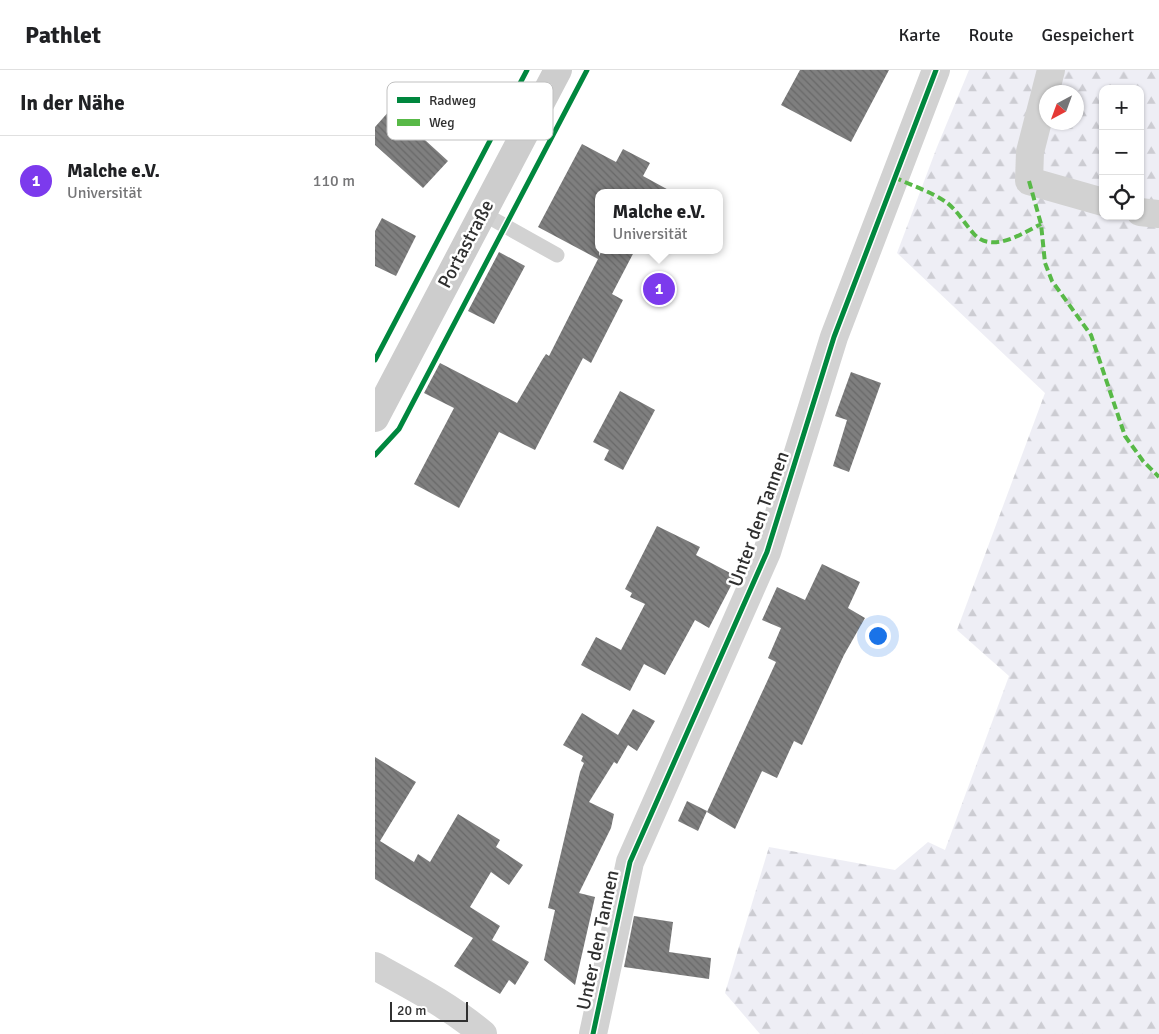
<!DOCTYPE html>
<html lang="de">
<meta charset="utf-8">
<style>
body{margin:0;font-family:Signika,sans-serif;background:#f2f2f2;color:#202124}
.controls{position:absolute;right:15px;top:15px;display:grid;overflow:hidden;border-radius:10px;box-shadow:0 1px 4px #0004}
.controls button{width:45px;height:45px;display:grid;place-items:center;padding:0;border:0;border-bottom:1px solid #e0e0e0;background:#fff;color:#202124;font:25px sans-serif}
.compass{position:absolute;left:664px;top:15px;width:45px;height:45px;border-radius:50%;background:#fff;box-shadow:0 1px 4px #0004;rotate:221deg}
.scale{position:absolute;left:15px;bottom:12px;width:78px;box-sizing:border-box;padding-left:5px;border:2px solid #303030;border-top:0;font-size:14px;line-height:18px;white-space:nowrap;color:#303030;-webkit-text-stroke:4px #fff;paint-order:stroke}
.you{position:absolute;left:502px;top:565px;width:18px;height:18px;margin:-12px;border:4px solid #fff;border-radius:50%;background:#1a73e8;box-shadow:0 0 0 8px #1a73e833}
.badge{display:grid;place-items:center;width:32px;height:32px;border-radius:50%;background:#7c3aed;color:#fff;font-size:16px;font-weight:700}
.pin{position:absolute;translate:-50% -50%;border:2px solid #fff;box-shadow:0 1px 5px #0006}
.popup{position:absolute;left:220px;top:119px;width:128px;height:65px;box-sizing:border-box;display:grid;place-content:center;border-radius:10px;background:#fff;filter:drop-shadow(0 1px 4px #0005);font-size:16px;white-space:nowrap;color:#757577}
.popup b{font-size:19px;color:#202124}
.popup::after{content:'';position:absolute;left:50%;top:100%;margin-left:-10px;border:10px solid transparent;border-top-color:#fff}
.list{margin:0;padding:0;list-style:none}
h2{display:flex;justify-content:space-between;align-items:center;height:65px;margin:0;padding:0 20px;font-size:21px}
h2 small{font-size:16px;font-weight:400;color:#757577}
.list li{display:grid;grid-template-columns:32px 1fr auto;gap:15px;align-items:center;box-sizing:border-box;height:90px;padding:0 20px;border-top:1px solid #e0e0e0}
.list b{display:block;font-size:19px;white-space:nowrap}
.list p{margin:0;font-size:16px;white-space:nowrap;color:#757577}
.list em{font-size:16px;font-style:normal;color:#757577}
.icon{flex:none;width:28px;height:28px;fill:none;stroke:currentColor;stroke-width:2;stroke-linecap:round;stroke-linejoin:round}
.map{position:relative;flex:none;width:784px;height:964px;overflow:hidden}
header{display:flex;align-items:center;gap:30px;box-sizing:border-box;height:70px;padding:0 25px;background:#fff;border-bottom:1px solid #e0e0e0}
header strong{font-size:24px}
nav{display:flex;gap:28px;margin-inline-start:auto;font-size:18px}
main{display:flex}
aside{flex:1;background:#fff}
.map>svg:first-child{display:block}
</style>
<header>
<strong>Pathlet</strong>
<nav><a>Karte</a><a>Route</a><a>Gespeichert</a></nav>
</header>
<main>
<aside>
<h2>In der Nähe<small></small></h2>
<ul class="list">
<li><span class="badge">1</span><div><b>Malche e.V.</b><p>Universität</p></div><em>110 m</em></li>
</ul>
</aside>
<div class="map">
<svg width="784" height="964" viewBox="0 0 784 964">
<defs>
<pattern id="forest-firs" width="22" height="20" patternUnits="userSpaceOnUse" patternTransform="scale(1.25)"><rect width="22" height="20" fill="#eeeef5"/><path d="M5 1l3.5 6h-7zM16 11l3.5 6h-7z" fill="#ccccd2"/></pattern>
<pattern id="building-back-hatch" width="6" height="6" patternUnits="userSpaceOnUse" patternTransform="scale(1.25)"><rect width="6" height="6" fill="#7f7f7f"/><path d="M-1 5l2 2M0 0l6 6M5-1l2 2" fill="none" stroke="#686868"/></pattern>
</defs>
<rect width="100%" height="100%" fill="#fff"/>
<path fill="url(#forest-firs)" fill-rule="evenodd" d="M 594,0 L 784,0 L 784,130 L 765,135 L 765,19 L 728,19 L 728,146 L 764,146 L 784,153 L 784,964 L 385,964 L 350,923 L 394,777 L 520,800 L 553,772 L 570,780 L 634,606 L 582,560 L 670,323 L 522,183 L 562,77 ZM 672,22 L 702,22 L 702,52 L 672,52 Z"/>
<path fill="url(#building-back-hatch)" d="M 425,0 L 514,0 L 476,72 L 406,35 Z
M 16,39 L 73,91 L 48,118 L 0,75 L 0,57 Z
M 207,74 L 241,92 L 248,79 L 275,93 L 268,106 L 299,123 L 224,123 L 224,186 L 227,180 L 260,180 L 237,224 L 248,230 L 216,293 L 208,288 L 160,380 L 124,362 L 84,438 L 39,414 L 79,338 L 49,323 L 65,293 L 142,333 L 167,290 L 171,284 L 174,286 L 223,189 L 163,157 Z
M 7,148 L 41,166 L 21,206 L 0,196 L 0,161 Z
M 124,182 L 150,196 L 119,254 L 93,241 Z
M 476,302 L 506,313 L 474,402 L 458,396 L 472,350 L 460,346 Z
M 245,321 L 280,340 L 248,400 L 229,390 L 234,380 L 218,372 Z
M 282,456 L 325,477 L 321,485 L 361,506 L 334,558 L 320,550 L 290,605 L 269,594 L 255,621 L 206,595 L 221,567 L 246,580 L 270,534 L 255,527 L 257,523 L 250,519 Z
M 447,494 L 485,512 L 473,538 L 490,548 L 469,585 L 427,675 L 419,671 L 402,708 L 387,701 L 360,759 L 332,742 L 401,592 L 393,588 L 406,558 L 387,550 L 402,517 L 430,530 Z
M 258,639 L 280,651 L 262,681 L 253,675 L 242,694 L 239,692 L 214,732 L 239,744 L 236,758 L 204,823 L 220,827 L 200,915 L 169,890 L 180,840 L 173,838 L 205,702 L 209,693 L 206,691 L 208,686 L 188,675 L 207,643 L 243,665 Z
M 0,687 L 41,712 L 5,771 L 39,792 L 43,784 L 55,792 L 83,744 L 125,770 L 121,777 L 148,795 L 134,815 L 116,802 L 95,837 L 125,856 L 117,870 L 154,892 L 140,915 L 134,910 L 125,924 L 79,896 L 98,868 L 0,809 Z
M 312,731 L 332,741 L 323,761 L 303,751 Z
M 259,846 L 298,852 L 294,882 L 336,888 L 334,909 L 249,897 Z"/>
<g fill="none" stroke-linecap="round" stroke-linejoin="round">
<path stroke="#d2d2d2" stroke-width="15" d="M 107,143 L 182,185"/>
<path stroke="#d2d2d2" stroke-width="28" d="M 676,0 L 655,82 L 654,111 L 728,132
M 765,142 L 784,144
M 0,896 C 38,917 75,936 108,964
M 218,964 L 255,792 L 392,482 L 459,267 L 561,0"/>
<path stroke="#cdcdcd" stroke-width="28" d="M 0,348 L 183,0"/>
<path stroke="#58b947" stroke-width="4" stroke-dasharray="8 4" stroke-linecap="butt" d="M 519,107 C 535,115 557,122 571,132 C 583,141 589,153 599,164 C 617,184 648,163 666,154
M 654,111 L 666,154 L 670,193 L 677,211 L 716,265 L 750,366 L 768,391 L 784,407"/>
<defs>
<path id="cycleway" d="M 0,290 L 152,0
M 0,385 L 24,359 L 212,0
M 218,964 L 255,792 L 392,482 L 459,267 L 561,0"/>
</defs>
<use href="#cycleway" stroke="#fff" stroke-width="8"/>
<use href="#cycleway" stroke="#00873e" stroke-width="5"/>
</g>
<g text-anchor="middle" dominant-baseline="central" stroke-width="5" stroke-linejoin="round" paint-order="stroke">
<g font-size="19" fill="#303030" stroke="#fff">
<text transform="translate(91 174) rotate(-62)">Portastraße</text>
<text transform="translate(384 449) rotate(-70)">Unter den Tannen</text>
<text transform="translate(223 870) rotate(-78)">Unter den Tannen</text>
</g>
</g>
<rect x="12" y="12" width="166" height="58" rx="8" fill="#fff" stroke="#c1c1c1" stroke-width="1"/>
<rect x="22" y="27" width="23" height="6" fill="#00873e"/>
<rect x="22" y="49" width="23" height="7" fill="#58b947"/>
<g font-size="14" fill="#303030">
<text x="54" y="35">Radweg</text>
<text x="54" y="57">Weg</text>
</g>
</svg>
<div class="controls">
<button>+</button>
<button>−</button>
<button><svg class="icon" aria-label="locate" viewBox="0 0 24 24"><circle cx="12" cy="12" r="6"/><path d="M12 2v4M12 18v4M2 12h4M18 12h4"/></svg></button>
</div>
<svg class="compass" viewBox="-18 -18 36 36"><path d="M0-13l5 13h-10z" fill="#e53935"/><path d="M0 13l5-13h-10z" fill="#757577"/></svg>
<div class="scale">20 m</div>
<div class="you"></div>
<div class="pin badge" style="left:284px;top:219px">1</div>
<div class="popup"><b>Malche e.V.</b>Universität</div>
</div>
</main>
